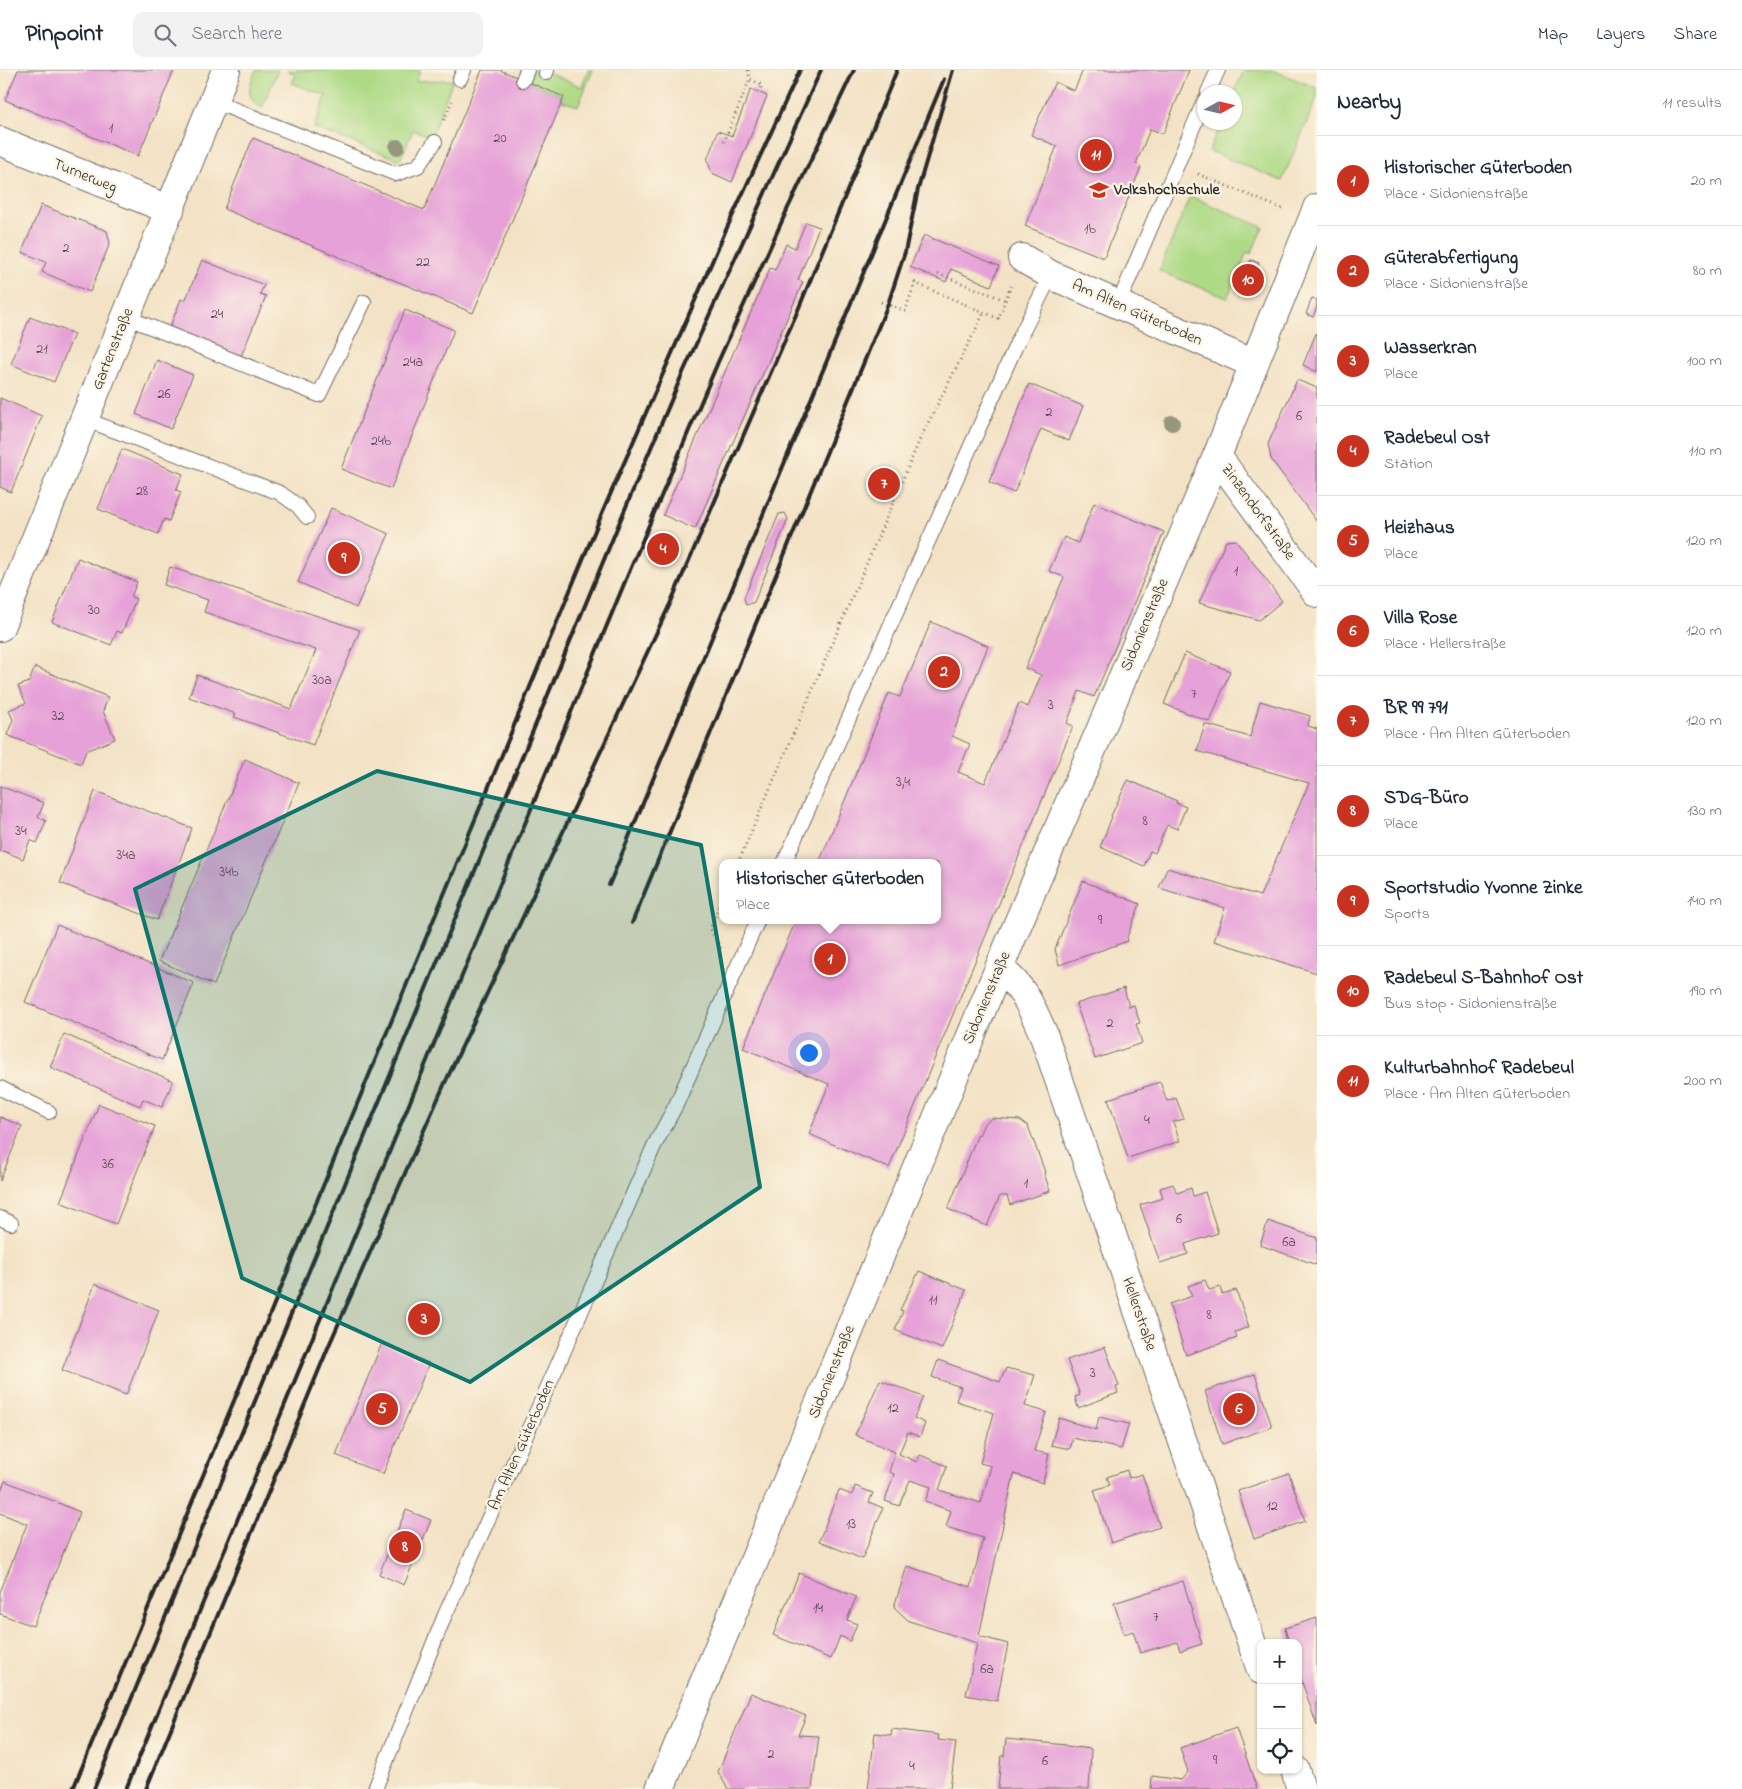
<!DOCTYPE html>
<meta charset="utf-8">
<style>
body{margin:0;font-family:"Indie Flower",sans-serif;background:#f2f2f3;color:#1f2937}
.controls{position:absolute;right:15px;bottom:15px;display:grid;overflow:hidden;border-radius:10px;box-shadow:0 1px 4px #0004}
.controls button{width:45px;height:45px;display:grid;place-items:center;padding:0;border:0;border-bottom:1px solid #e0e1e3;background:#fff;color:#1f2937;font:25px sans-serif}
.compass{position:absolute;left:1197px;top:15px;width:45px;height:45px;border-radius:50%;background:#fff;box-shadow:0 1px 4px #0004;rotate:82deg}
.you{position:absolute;left:808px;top:982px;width:18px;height:18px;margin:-12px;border:4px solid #fff;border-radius:50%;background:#1a73e8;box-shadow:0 0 0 8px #1a73e833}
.badge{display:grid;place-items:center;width:32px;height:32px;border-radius:50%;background:#c8321e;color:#fff;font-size:16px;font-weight:700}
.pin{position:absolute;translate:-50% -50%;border:2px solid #fff;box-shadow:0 1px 5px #0006}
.popup{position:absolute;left:719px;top:789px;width:222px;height:65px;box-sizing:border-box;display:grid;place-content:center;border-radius:10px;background:#fff;filter:drop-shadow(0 1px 4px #0005);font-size:16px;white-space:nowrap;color:#747a83}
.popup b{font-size:19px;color:#1f2937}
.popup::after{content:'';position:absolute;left:50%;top:100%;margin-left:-10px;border:10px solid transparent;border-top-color:#fff}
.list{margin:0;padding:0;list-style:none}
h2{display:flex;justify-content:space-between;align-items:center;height:65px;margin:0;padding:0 20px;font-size:21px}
h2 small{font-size:16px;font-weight:400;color:#747a83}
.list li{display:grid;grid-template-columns:32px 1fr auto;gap:15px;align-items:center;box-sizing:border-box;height:90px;padding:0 20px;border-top:1px solid #e0e1e3}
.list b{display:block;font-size:19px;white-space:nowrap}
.list p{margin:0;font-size:16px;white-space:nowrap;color:#747a83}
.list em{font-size:16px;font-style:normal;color:#747a83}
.icon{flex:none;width:28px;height:28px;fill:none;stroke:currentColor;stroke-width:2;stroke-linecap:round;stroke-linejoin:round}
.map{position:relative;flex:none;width:1317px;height:1719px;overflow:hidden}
header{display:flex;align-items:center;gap:30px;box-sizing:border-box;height:70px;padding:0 25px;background:#fff;border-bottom:1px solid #e0e1e3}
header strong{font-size:24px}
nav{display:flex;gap:28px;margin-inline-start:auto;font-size:18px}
.search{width:350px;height:45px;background:#f2f2f3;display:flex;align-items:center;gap:12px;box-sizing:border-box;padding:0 18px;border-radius:10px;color:#747a83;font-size:19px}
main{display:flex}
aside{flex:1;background:#fff}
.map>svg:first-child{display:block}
</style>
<header>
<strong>Pinpoint</strong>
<div class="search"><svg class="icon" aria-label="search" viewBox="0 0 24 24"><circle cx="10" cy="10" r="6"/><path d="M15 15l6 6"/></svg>Search here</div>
<nav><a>Map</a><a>Layers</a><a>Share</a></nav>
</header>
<main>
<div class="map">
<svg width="1317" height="1719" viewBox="0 0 1317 1719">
<rect width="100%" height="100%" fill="#fcf5e5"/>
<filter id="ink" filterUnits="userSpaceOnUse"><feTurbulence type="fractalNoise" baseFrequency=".02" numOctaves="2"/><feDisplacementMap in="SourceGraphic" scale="10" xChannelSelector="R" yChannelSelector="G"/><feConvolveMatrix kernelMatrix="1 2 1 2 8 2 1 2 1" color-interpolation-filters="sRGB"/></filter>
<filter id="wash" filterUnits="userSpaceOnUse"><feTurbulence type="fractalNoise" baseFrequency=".0096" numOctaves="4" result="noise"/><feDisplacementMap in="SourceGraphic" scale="20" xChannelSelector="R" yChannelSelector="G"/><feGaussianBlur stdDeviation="1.12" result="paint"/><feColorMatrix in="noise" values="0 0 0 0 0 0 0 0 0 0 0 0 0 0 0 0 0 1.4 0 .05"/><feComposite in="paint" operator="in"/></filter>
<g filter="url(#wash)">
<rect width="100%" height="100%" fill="#f3e2c5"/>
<path fill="#aeda86" stroke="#6c8258" d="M 256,0 L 278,0 L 262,38 C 244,27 249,16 256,0 Z
M 287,0 L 420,0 L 416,11 L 453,10 L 431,67 L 413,60 L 400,90 L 314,58 L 326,26 L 292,13 L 296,5 Z
M 533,0 L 541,0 L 582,17 L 588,0 L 593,0 L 578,36 L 562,31 L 564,27 L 529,12 Z
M 1244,0 L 1272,0 L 1317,18 L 1317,28 L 1282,111 L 1209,81 L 1221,53 L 1234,52 L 1234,22 Z
M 1190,126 L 1263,157 L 1251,184 L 1247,182 L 1227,228 L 1159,201 Z"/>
<g id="blocks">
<path fill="#e6a1d8" d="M 18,0 L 174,0 L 138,86 L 5,30 Z
M 482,0 L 500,0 L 564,27 L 473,243 L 224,139 L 253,68 L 424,140 Z
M 1083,0 L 1189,0 L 1163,64 L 1150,59 L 1136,94 L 1141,97 L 1104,188 L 1025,156 L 1057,76 L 1031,65 L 1055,12 L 1074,21 Z
M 751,19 L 767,26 L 732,112 L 712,103 L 707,90 L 718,61 L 732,66 Z
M 41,135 L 107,161 L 110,173 L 90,222 L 42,202 L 46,192 L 22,182 Z
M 806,152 L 819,157 L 798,210 L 803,212 L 695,459 L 663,445 L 770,198 L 775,200 L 786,174 L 795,178 Z
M 924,165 L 999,196 L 991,216 L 951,199 L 946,212 L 910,197 Z
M 202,190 L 264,215 L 260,224 L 266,226 L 241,286 L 170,257 L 181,229 L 185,231 Z
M 1251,190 L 1259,193 L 1252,209 L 1245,206 Z
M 1312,228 L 1317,230 L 1317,237 L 1313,247 L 1306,244 Z
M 405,240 L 454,260 L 391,419 L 341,399 Z
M 30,247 L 74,264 L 54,312 L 11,294 Z
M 1317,261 L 1317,302 L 1303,295 Z
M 157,290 L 193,305 L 171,359 L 136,344 Z
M 1297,310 L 1317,318 L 1317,452 L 1271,389 L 1268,374 Z
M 1029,314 L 1083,336 L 1069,371 L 1041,359 L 1014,423 L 989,412 Z
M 0,328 L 42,346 L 11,422 L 0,417 Z
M 122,379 L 183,404 L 176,420 L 181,422 L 169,451 L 164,449 L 158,464 L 98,439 Z
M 1094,433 L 1164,462 L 1094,627 L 1079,621 L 1067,653 L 1073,656 L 889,1098 L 809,1064 L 829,1014 L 743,978 L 796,850 L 938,850 L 938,793 L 819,793 L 889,623 L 900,627 L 931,552 L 988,576 L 952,666 L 970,674 L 958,702 L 985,713 L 1019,633 L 1028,637 L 1041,605 L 1025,598 L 1064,507 L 1049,501 L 1064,467 L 1078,473 Z
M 331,438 L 389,464 L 356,538 L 298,512 Z
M 785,443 L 788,449 L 754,532 L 746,535 L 744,528 L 779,444 Z
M 1236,470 L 1282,531 L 1259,550 L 1199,533 L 1226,471 Z
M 78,488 L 137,512 L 131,527 L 136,529 L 122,563 L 117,561 L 111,575 L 52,552 Z
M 170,497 L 360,560 L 313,675 L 234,647 L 236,644 L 189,627 L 197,605 L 291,639 L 316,580 L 204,542 L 208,530 L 164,515 Z
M 1185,583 L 1230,601 L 1210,652 L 1164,634 Z
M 35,597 L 108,627 L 103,641 L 115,669 L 86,681 L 81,694 L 7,665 L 13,650 L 9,640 L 26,633 L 18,616 L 29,612 Z
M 1260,631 L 1310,646 L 1308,656 L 1317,659 L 1317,903 L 1214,871 L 1225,838 L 1159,818 L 1167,798 L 1260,826 L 1309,713 L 1197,681 L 1205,654 L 1250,667 Z
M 245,689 L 299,713 L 214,915 L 159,891 Z
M 1128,710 L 1177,731 L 1176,733 L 1186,737 L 1177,759 L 1167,755 L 1155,783 L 1150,781 L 1144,796 L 1100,777 L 1112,747 L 1111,746 Z
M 0,716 L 44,733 L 38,747 L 46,751 L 37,773 L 30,770 L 23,789 L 3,781 L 2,782 L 0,781 Z
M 95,721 L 192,758 L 157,850 L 60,813 Z
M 1083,811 L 1140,834 L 1127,867 L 1128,871 L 1059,895 L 1055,879 Z
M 57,855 L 194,913 L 162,990 L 25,932 Z
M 1124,918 L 1129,937 L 1134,935 L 1140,953 L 1136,954 L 1142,973 L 1095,989 L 1076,934 Z
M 64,964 L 173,1011 L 162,1037 L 143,1029 L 140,1036 L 50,997 Z
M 1160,1012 L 1167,1031 L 1176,1028 L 1184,1049 L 1173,1052 L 1180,1071 L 1128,1088 L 1108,1029 Z
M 99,1034 L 155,1056 L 116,1154 L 60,1132 Z
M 0,1047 L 22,1056 L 0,1111 Z
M 992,1048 L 1020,1050 L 1028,1056 L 1045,1102 L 1044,1103 L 1050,1121 L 1010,1135 L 1007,1126 L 1000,1126 L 987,1156 L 948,1139 L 978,1064 L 979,1065 L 984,1054 Z
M 1173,1114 L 1177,1123 L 1191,1118 L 1193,1126 L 1205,1122 L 1218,1163 L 1185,1174 L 1188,1184 L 1160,1193 L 1140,1135 L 1163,1128 L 1160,1118 Z
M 1268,1151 L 1317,1168 L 1317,1195 L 1260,1175 Z
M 919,1201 L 966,1220 L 942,1279 L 895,1260 L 903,1241 L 900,1240 Z
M 1205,1210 L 1209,1220 L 1220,1217 L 1222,1224 L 1236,1220 L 1249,1257 L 1235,1262 L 1237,1268 L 1186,1285 L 1169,1234 L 1192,1226 L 1188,1216 Z
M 95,1214 L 159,1240 L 126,1325 L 62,1300 Z
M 382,1273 L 429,1293 L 383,1404 L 336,1385 Z
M 1105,1277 L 1119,1316 L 1116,1317 L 1118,1323 L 1078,1338 L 1075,1327 L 1080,1325 L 1067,1290 Z
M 938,1290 L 1000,1312 L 1006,1298 L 1035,1305 L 1025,1336 L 1046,1342 L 1034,1381 L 1049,1384 L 1043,1413 L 1014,1404 L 979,1566 L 1008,1574 L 997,1631 L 966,1625 L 977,1573 L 909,1551 L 894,1537 L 907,1496 L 971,1517 L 983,1468 L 946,1457 L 951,1441 L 925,1431 L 931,1417 L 910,1410 L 899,1436 L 885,1431 L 894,1404 L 889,1402 L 895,1382 L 855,1365 L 880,1310 L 923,1327 L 914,1348 L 925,1353 L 920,1367 L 908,1362 L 899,1384 L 917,1392 L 920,1385 L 947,1396 L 939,1420 L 981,1433 L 991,1396 L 980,1393 L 994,1343 L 956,1331 L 961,1317 L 932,1307 Z
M 1255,1304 L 1272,1357 L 1222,1374 L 1205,1321 Z
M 1099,1347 L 1129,1354 L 1121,1379 L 1073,1368 L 1070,1379 L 1051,1375 L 1059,1348 L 1096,1360 Z
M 1127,1400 L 1129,1408 L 1142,1404 L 1160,1457 L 1111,1473 L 1094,1420 L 1110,1415 L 1107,1407 Z
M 1289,1403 L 1305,1451 L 1254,1469 L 1238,1421 Z
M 5,1411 L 80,1442 L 33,1556 L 0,1544 L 0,1522 L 27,1454 L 0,1443 L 0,1423 Z
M 855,1416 L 873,1423 L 869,1432 L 883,1438 L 862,1489 L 819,1471 L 839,1420 L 852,1425 Z
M 406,1440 L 431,1450 L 404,1515 L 379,1504 Z
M 799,1503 L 856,1527 L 847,1550 L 857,1554 L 850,1571 L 840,1566 L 831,1589 L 773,1565 Z
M 1183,1511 L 1202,1574 L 1180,1581 L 1177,1572 L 1140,1583 L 1133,1561 L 1124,1564 L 1114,1533 Z
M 1317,1548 L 1317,1656 L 1298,1600 L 1298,1573 L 1289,1573 L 1285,1558 Z
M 751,1623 L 806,1646 L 798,1665 L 819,1666 L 812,1719 L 728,1719 L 718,1702 Z
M 1236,1658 L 1257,1719 L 1151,1719 L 1152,1706 L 1181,1710 L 1188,1702 L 1180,1678 Z
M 892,1659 L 939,1665 L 938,1670 L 956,1672 L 950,1719 L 868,1719 L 875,1663 L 891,1665 Z
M 1006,1669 L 1066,1675 L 1066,1676 L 1091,1679 L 1089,1719 L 998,1719 L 1001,1686 L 1004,1686 Z"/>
</g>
</g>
<g filter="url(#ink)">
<use href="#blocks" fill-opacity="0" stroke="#716b61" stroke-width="1"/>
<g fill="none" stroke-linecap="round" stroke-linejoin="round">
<defs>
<path id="lane" d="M 546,3 L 547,0
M 460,9 L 464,0
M 523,10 L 527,0
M 1208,22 L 1218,0
M 213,31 L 396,104 L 418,96 L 435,72
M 1118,235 L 1204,31
M 126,247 L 319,325 L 364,232
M 84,349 L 280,423 L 298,436 L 307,447
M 784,793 L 1017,273 L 1051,205
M 0,1018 L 49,1042
M 0,1148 L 11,1153
M 375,1719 L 445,1545 L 559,1292 L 654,1076 L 676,1035 L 758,850"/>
<path id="street" d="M 0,71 L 170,140
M 1022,188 L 1051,205 L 1254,294
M 1217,386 L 1317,523
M 0,557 L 226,0
M 999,898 C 1024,918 1030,934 1043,963 L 1261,1600
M 1295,1700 L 1301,1719
M 660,1719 L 999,898 L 1217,386 L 1317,138"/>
</defs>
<use href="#lane" stroke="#716b61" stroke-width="16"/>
<use href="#street" stroke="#716b61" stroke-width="30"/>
<path stroke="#716b61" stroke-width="3" stroke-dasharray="1 4" stroke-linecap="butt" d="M 748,0 L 750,9 L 762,15 L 759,23
M 444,50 L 452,31
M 724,72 L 750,9
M 1198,104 L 1285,140
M 938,204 L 1005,230
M 881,232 L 905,241 L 915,213 L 1002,250
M 998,249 L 1011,216
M 738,793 L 921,367 L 984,243
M 721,878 L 710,859 L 722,829"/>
<use href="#lane" stroke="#fff" stroke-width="14"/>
<use href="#street" stroke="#fff" stroke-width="28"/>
<path stroke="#2b2b2b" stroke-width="4" d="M 609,815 L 944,9
M 632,853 L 888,234 L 905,182 L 918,119 L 953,0
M 73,1719 L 603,441 L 725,162 L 800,0
M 94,1719 L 620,451 L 681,307 L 821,0
M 126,1719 L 624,514 L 718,292 L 787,140 L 854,0
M 146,1719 L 330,1273 L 444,1015 L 670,534 L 798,240 L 897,0"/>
</g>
<g fill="#97967d">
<circle cx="397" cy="77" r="8"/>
<circle cx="1172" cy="353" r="8"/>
</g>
</g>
<path fill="#0f766e" fill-opacity="0.2" stroke="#0f766e" stroke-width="4" stroke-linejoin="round" d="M 377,701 L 701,775 L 760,1117 L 470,1312 L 242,1208 L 135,819 Z"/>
<defs>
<symbol id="university-bare" viewBox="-9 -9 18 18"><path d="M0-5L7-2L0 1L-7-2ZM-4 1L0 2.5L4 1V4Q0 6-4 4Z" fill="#c8321e" stroke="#fcf5e5" stroke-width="2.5" paint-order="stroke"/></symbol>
</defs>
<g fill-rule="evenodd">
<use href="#university-bare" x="1085" y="106" width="28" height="28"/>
</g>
<g text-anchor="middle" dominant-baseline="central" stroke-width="4.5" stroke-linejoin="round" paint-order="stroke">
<g font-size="14" fill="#5a4856">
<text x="111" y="58">1</text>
<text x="500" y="68">20</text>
<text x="1090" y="159">1b</text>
<text x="66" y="178">2</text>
<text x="423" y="192">22</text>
<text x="217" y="244">24</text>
<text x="42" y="279">21</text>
<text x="413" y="292">24a</text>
<text x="164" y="324">26</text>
<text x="1049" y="342">2</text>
<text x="1299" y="346">6</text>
<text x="381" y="371">24b</text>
<text x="142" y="421">28</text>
<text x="1236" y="501">1</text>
<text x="94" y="540">30</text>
<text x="322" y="610">30a</text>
<text x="1194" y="624">7</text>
<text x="1051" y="635">3</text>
<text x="58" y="646">32</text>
<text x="903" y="712">3,4</text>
<text x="1145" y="751">8</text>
<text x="21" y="761">34</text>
<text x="126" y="785">34a</text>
<text x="229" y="802">34b</text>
<text x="1100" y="850">9</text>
<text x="1110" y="953">2</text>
<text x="1147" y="1050">4</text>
<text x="108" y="1094">36</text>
<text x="1026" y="1113">1</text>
<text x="1179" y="1149">6</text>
<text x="1289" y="1172">6a</text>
<text x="933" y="1230">11</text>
<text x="1209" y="1245">8</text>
<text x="1093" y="1303">3</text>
<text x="893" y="1338">12</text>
<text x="1272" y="1436">12</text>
<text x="851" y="1454">13</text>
<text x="818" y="1538">14</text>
<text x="1156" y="1547">7</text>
<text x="987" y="1599">6a</text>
<text x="771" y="1684">2</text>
<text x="1215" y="1690">9</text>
<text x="1045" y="1691">6</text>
<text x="912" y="1696">4</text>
</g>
<g font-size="16" fill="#2b2b2b" stroke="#fcf5e5">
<text transform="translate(85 106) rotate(22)">Turnerweg</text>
<text transform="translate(1137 243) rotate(24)">Am Alten Güterboden</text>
<text transform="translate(113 279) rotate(-68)">Gartenstraße</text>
<text transform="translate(1258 442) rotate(54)">Zinzendorfstraße</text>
<text transform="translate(1145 555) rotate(-67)">Sidonienstraße</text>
<text transform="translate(987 928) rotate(-67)">Sidonienstraße</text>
<text transform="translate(1139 1244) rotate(71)">Hellerstraße</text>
<text transform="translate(832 1302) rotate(-68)">Sidonienstraße</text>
<text transform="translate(522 1375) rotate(-66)">Am Alten Güterboden</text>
</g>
<g font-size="16" font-weight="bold" fill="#2b2b2b" stroke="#fcf5e5" text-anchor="start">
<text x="1114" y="120">Volkshochschule</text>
</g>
</g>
</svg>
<div class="controls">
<button>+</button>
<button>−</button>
<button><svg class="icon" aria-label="locate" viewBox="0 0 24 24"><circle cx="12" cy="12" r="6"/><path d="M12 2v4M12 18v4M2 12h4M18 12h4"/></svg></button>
</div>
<svg class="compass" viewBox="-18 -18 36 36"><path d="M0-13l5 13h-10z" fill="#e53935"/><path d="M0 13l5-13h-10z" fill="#747a83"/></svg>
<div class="you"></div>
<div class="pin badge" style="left:830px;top:889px">1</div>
<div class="popup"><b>Historischer Güterboden</b>Place</div>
<div class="pin badge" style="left:944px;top:602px">2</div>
<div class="pin badge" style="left:424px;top:1249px">3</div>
<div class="pin badge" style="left:663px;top:479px">4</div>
<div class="pin badge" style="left:382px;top:1339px">5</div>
<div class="pin badge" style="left:1239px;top:1339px">6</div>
<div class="pin badge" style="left:884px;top:414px">7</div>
<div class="pin badge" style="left:405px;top:1477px">8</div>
<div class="pin badge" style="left:344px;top:488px">9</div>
<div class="pin badge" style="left:1248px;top:210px">10</div>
<div class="pin badge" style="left:1096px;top:85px">11</div>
</div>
<aside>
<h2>Nearby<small>11 results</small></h2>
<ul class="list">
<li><span class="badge">1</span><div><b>Historischer Güterboden</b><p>Place · Sidonienstraße</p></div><em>20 m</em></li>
<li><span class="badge">2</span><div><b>Güterabfertigung</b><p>Place · Sidonienstraße</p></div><em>80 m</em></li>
<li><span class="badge">3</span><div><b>Wasserkran</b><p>Place</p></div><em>100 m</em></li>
<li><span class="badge">4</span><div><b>Radebeul Ost</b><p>Station</p></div><em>110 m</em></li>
<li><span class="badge">5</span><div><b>Heizhaus</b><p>Place</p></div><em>120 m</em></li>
<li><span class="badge">6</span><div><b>Villa Rose</b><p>Place · Hellerstraße</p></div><em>120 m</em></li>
<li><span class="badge">7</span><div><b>BR 99 791</b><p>Place · Am Alten Güterboden</p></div><em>120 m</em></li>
<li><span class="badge">8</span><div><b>SDG-Büro</b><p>Place</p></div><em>130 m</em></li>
<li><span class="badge">9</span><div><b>Sportstudio Yvonne Zinke</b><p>Sports</p></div><em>140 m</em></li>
<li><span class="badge">10</span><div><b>Radebeul S-Bahnhof Ost</b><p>Bus stop · Sidonienstraße</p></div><em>190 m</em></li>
<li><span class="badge">11</span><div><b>Kulturbahnhof Radebeul</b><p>Place · Am Alten Güterboden</p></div><em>200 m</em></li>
</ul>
</aside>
</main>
